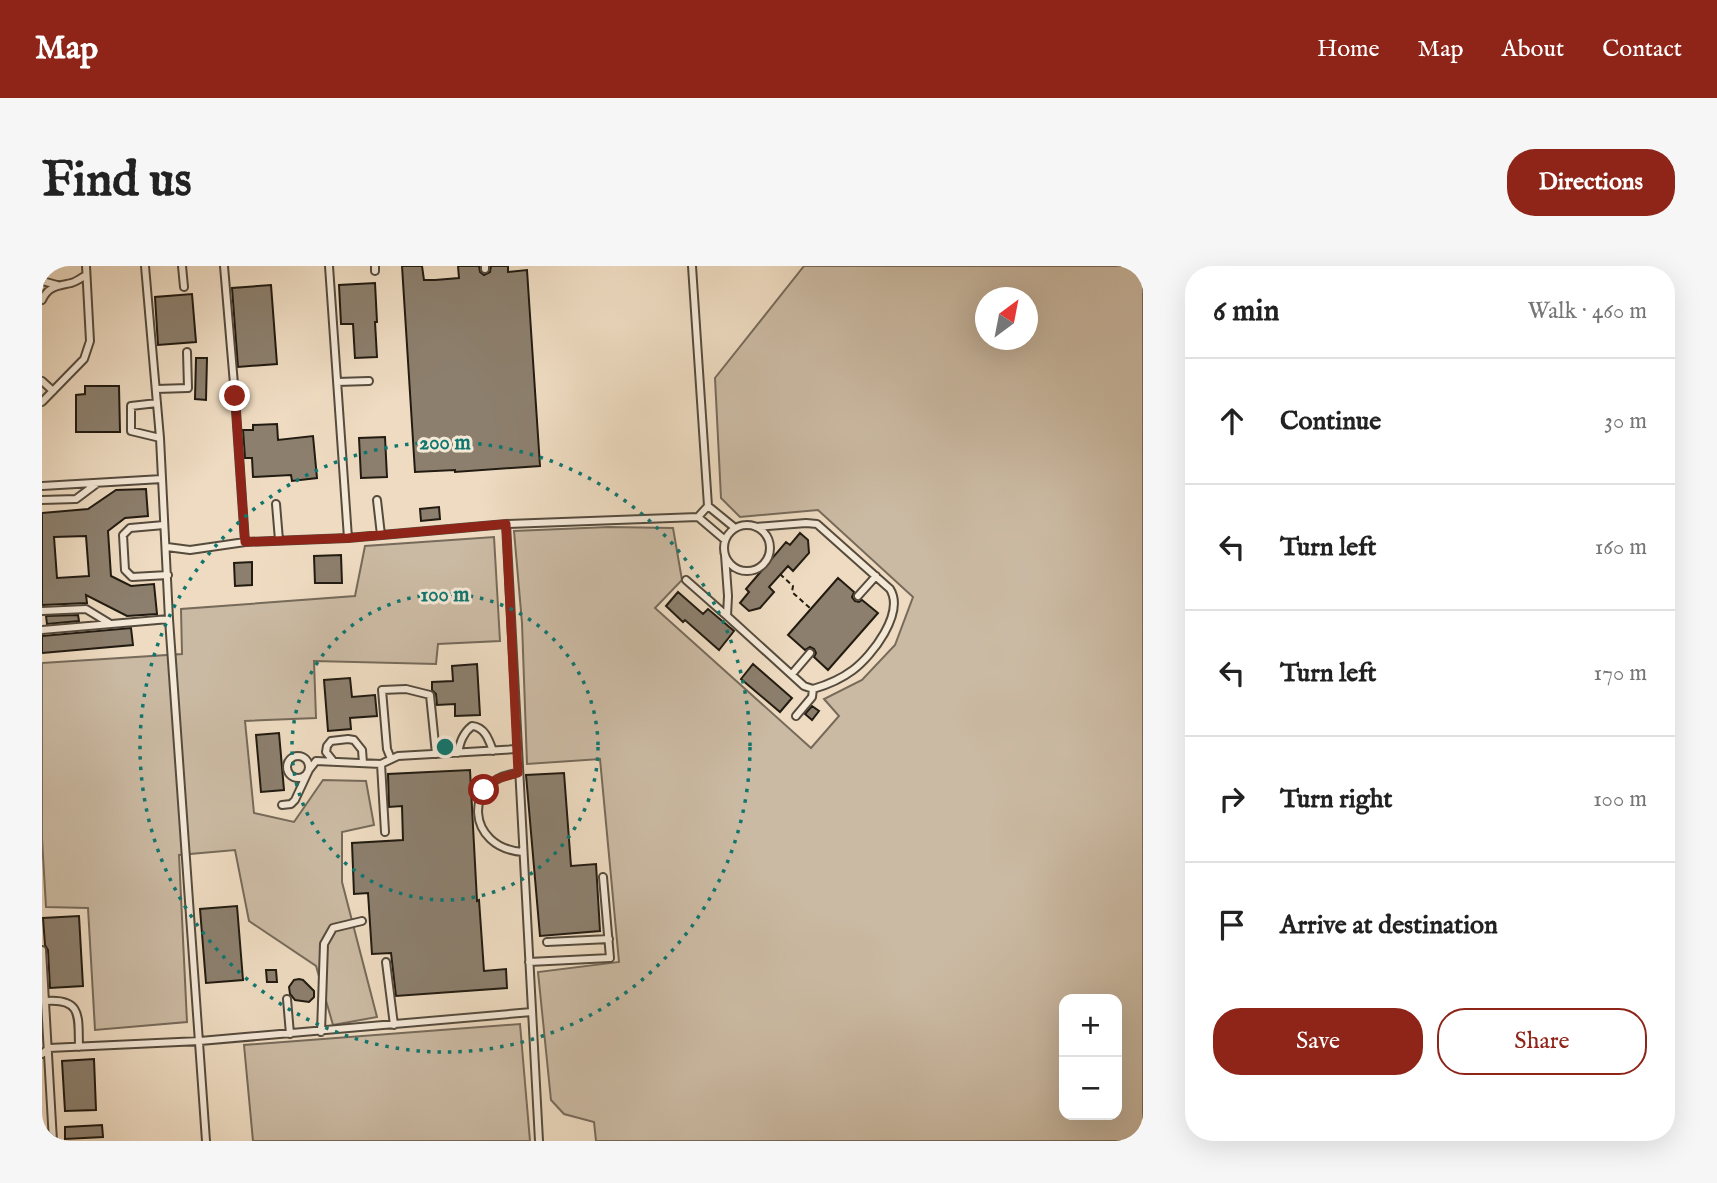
<!DOCTYPE html>
<meta charset="utf-8">
<style>
body{margin:0;font-family:"IM FELL English",serif;background:#f6f6f6;color:#222}
.controls{position:absolute;right:21px;bottom:21px;display:grid;overflow:hidden;border-radius:14px;box-shadow:0 7px 28px #0002}
.controls button{width:63px;height:63px;display:grid;place-items:center;padding:0;border:0;border-bottom:2px solid #e0e0e0;background:#fff;color:#222;font:35px sans-serif}
.compass{position:absolute;left:933px;top:21px;width:63px;height:63px;border-radius:50%;background:#fff;box-shadow:0 7px 28px #0002;rotate:32deg}
.stop{position:absolute;width:21px;height:21px;margin:-16px;border:5px solid #8f2418;border-radius:50%;background:#fff}
.stop.end{background:#8f2418;border-color:#fff;box-shadow:0 2px 7px #0008}
.list{margin:0;padding:0;list-style:none}
h2{display:flex;justify-content:space-between;align-items:center;height:91px;margin:0;padding:0 28px;font-size:30px}
h2 small{font-size:23px;font-weight:400;color:#767676}
.list li{display:grid;grid-template-columns:46px 1fr auto;gap:21px;align-items:center;box-sizing:border-box;height:126px;padding:0 28px;border-top:2px solid #e0e0e0}
.list b{display:block;font-size:26px;white-space:nowrap}
.list em{font-size:23px;font-style:normal;color:#767676}
.actions{display:flex;gap:14px;padding:21px 28px}
.actions a{flex:1;padding:16px 0;border:2px solid #8f2418;border-radius:28px;text-align:center;font-size:24px;color:#8f2418}
.actions .main{background:#8f2418;color:#fff}
.icon{flex:none;width:38px;height:38px;fill:none;stroke:currentColor;stroke-width:2;stroke-linecap:round;stroke-linejoin:round}
.map{position:relative;flex:none;width:1101px;height:875px;overflow:hidden;border-radius:28px}
header{display:flex;align-items:center;gap:42px;box-sizing:border-box;height:98px;padding:0 35px;background:#8f2418;color:#fff}
header strong{font-size:33px}
nav{display:flex;gap:38px;margin-inline-start:auto;font-size:24px}
.intro{display:flex;align-items:center;justify-content:space-between;box-sizing:border-box;height:168px;padding:0 42px}
h1{margin:0;font-size:49px}
.button{padding:18px 32px;border-radius:28px;background:#8f2418;color:#fff;font-size:24px;font-weight:700}
main{display:flex;gap:42px;padding:0 42px}
aside{flex:1;background:#fff;border-radius:28px;box-shadow:0 7px 28px #0002}
.map>svg:first-child{display:block}
</style>
<header>
<strong>Map</strong>
<nav><a>Home</a><a>Map</a><a>About</a><a>Contact</a></nav>
</header>
<div class="intro"><h1>Find us</h1><a class="button">Directions</a></div>
<main>
<div class="map">
<svg width="1101" height="875" viewBox="0 0 1101 875">
<rect width="100%" height="100%" fill="#eedbc1"/>
<filter id="stains"><feTurbulence type="fractalNoise" baseFrequency=".00286" numOctaves="4"/><feColorMatrix values="0 0 0 0 .2 0 0 0 0 .09 0 0 0 0 .02 0 0 0 .5 -.17"/></filter>
<radialGradient id="worn" r=".72"><stop offset=".6" stop-color="#630" stop-opacity="0"/><stop offset="1" stop-color="#630" stop-opacity=".3"/></radialGradient>
<path fill="#cbbaa3" stroke="#766a5a" stroke-width="2" fill-rule="evenodd" d="M 762,0 L 1101,0 L 1101,875 L 554,875 L 552,856 L 522,848 L 509,834 L 496,706 L 577,696 L 558,493 L 485,498 L 480,357 L 472,265 L 567,261 L 631,262 L 640,314 L 613,342 L 769,482 L 797,450 L 782,433 L 820,414 L 853,379 L 871,331 L 776,244 L 698,251 L 679,232 L 673,112 ZM 944,32 L 986,32 L 986,74 L 944,74 ZM 1022,733 L 1075,733 L 1075,849 L 1022,849 Z
M 452,271 L 458,375 L 396,378 L 394,398 L 272,395 L 274,452 L 203,455 L 212,547 L 252,556 L 281,514 L 324,515 L 332,559 L 300,566 L 300,616 L 335,751 L 291,759 L 274,700 L 207,655 L 193,584 L 137,589 L 145,756 L 53,764 L 46,642 L 4,641 L 0,573 L 0,397 L 140,388 L 139,343 L 313,330 L 323,280 Z
M 478,758 L 488,875 L 211,875 L 202,779 Z"/>
<path fill="#8c7f6d" stroke="#221b11" stroke-width="2" fill-rule="evenodd" d="M 360,0 L 380,0 L 382,14 L 393,14 L 417,12 L 416,0 L 437,0 L 438,6 L 442,9 L 448,6 L 449,0 L 466,0 L 466,6 L 485,4 L 498,200 L 413,206 L 413,204 L 373,206 Z
M 333,17 L 335,56 L 333,56 L 335,91 L 313,92 L 311,58 L 299,58 L 297,19 Z
M 229,19 L 235,98 L 196,101 L 190,22 Z
M 150,28 L 154,76 L 116,79 L 113,31 Z
M 154,92 L 165,92 L 164,134 L 153,133 Z
M 43,120 L 77,120 L 78,166 L 34,166 L 34,129 L 43,128 Z
M 235,158 L 236,174 L 271,170 L 275,212 L 250,215 L 249,209 L 211,211 L 210,192 L 203,192 L 201,164 L 211,164 L 211,159 Z
M 343,171 L 345,211 L 319,212 L 317,172 Z
M 104,223 L 106,250 L 83,252 L 66,265 L 69,310 L 89,320 L 112,318 L 115,348 L 85,350 L 44,329 L 45,337 L 0,339 L 0,247 L 46,243 L 74,224 ZM 44,270 L 47,310 L 15,312 L 12,271 Z
M 397,241 L 398,253 L 379,255 L 378,243 Z
M 758,267 L 766,274 L 767,287 L 751,305 L 746,300 L 727,321 L 732,326 L 718,342 L 707,345 L 698,337 L 707,326 L 704,323 L 744,276 L 748,279 Z
M 299,289 L 300,317 L 273,317 L 272,290 Z
M 210,296 L 210,319 L 193,320 L 192,297 Z
M 796,312 L 812,326 L 810,331 L 813,335 L 817,336 L 820,334 L 836,347 L 786,404 L 772,391 L 774,387 L 772,383 L 768,381 L 763,384 L 746,369 Z
M 636,326 L 661,348 L 666,343 L 692,365 L 677,384 L 643,354 L 641,356 L 624,340 Z
M 36,349 L 37,355 L 5,358 L 4,350 Z
M 89,362 L 91,379 L 0,387 L 0,370 Z
M 435,398 L 438,449 L 413,450 L 413,438 L 395,439 L 394,428 L 390,424 L 390,416 L 411,415 L 410,400 Z
M 711,398 L 750,432 L 738,446 L 699,413 Z
M 308,412 L 310,431 L 333,429 L 335,450 L 308,452 L 309,463 L 286,465 L 282,414 Z
M 770,440 L 777,445 L 770,454 L 763,448 Z
M 237,467 L 242,524 L 219,526 L 214,469 Z
M 428,504 L 435,635 L 437,634 L 442,705 L 464,703 L 465,722 L 354,730 L 349,687 L 330,688 L 326,627 L 312,628 L 310,577 L 361,574 L 360,540 L 347,541 L 346,508 Z
M 522,507 L 529,600 L 554,598 L 558,665 L 498,670 L 484,509 Z
M 195,640 L 201,714 L 164,717 L 158,643 Z
M 37,650 L 41,720 L 8,722 L 6,684 L 3,679 L 1,652 Z
M 224,704 L 234,704 L 235,716 L 225,716 Z
M 257,713 L 261,714 L 272,725 L 272,731 L 267,736 L 253,734 L 248,728 L 247,721 L 252,714 Z
M 52,793 L 54,844 L 23,845 L 20,795 Z
M 60,859 L 61,871 L 23,873 L 23,861 Z"/>
<g fill="none" stroke-linecap="round" stroke-linejoin="round">
<defs>
<path id="service" d="M 103,0 L 118,172 L 127,353 L 164,875
M 140,0 L 142,21
M 182,0 L 193,130 L 203,276
M 287,0 L 306,272
M 333,0 L 333,5
M 443,0 L 443,3
M 0,15 L 15,19
M 0,34 C 6,20 16,20 29,17 C 34,16 39,12 44,9
M 0,115 L 11,125
M 295,116 L 327,115
M 114,123 L 146,122 L 145,86
M 0,136 L 42,93 L 48,75 L 44,0
M 115,137 L 89,140 L 89,165 L 118,172
M 0,220 L 120,213
M 0,234 L 34,233 L 54,218
M 335,234 L 339,269
M 234,238 L 237,274
M 666,240 L 693,262
M 656,251 L 683,274
M 464,258 L 497,875
M 122,259 L 88,262 L 81,269 L 83,304 L 90,311 L 126,309
M682 282a23 23 0 1 1 46 0a23 23 0 1 1-46 0Z
M 125,281 L 148,284 L 203,276 L 306,272 L 464,258 L 656,251 L 666,240 L 650,0
M 683,289 L 686,330 L 685,350 L 762,420 L 771,423 C 785,419 799,413 811,404 C 830,390 863,347 848,323 L 775,258 L 764,257 L 714,261
M 644,314 L 685,350
M 816,330 L 834,310
M 0,345 L 44,343 L 67,357
M 0,364 L 127,353
M 750,408 L 768,387
M 754,450 L 770,431 L 771,423
M 416,487 C 418,476 421,467 430,460 C 443,461 447,474 451,485
M245 501a11 11 0 1 1 22 0a11 11 0 1 1-22 0Z
M 349,493 L 345,483 L 340,424 L 364,423 L 388,429 L 394,488
M 292,496 L 284,486 L 285,480 L 289,475 L 306,473 L 312,474 L 320,484 L 321,497
M 339,498 L 343,566
M 476,507 C 420,513 424,582 481,586
M 240,539 L 249,538 L 253,534 L 267,504 L 274,495 L 339,498 L 356,490 L 475,483
M 505,676 L 567,673
M 0,684 L 11,875
M 344,696 L 352,759
M 487,696 L 568,692 L 561,611
M 245,733 L 248,768
M 4,735 C 41,732 36,752 37,781
M 279,766 L 282,678 L 291,662 L 320,655
M 0,788 L 7,782 L 158,775 L 490,746"/>
</defs>
<use href="#service" stroke="#554b3d" stroke-width="10"/>
<path stroke="#221b11" stroke-width="2" stroke-dasharray="5 3.5" stroke-linecap="butt" d="M 738,308 L 751,320 L 750,326 L 769,343"/>
<use href="#service" stroke="#f4e8d7" stroke-width="6"/>
</g>
<g fill="none" stroke-linecap="round" stroke-linejoin="round">
<path stroke="#8f2418" stroke-width="9" d="M 193,130 L 203,276 L 306,272 L 464,258 L 476,507 L 455,513 L 442,524"/>
</g>
<g fill="none" stroke="#0f766e" stroke-width="3.5" stroke-dasharray="3.5 7">
<circle cx="403" cy="481" r="153"/>
<circle cx="403" cy="481" r="305"/>
</g>
<circle cx="403" cy="481" r="10" fill="#0f766e" stroke="#f4e8d7" stroke-width="3.5"/>
<g font-size="21" text-anchor="middle" font-weight="bold" fill="#0f766e" stroke="#f4e8d7" stroke-width="6" stroke-linejoin="round" paint-order="stroke">
<text x="403" y="183">200 m</text>
<text x="403" y="335">100 m</text>
</g>
<rect width="100%" height="100%" filter="url(#stains)"/>
<rect width="100%" height="100%" fill="url(#worn)"/>
</svg>
<div class="controls">
<button>+</button>
<button>−</button>
</div>
<svg class="compass" viewBox="-18 -18 36 36"><path d="M0-13l5 13h-10z" fill="#e53935"/><path d="M0 13l5-13h-10z" fill="#767676"/></svg>
<div class="stop" style="left:442px;top:524px"></div>
<div class="stop end" style="left:193px;top:130px"></div>
</div>
<aside>
<h2>6 min<small>Walk · 460 m</small></h2>
<ul class="list">
<li><svg class="icon" aria-label="ahead" viewBox="0 0 24 24"><path d="M12 20V5M6 11l6-6 6 6"/></svg><div><b>Continue</b></div><em>30 m</em></li>
<li><svg class="icon" aria-label="left" viewBox="0 0 24 24"><path d="M17 20v-9H6M10 6l-5 5 5 5"/></svg><div><b>Turn left</b></div><em>160 m</em></li>
<li><svg class="icon" aria-label="left" viewBox="0 0 24 24"><path d="M17 20v-9H6M10 6l-5 5 5 5"/></svg><div><b>Turn left</b></div><em>170 m</em></li>
<li><svg class="icon" aria-label="right" viewBox="0 0 24 24"><path d="M7 20v-9h11M14 6l5 5-5 5"/></svg><div><b>Turn right</b></div><em>100 m</em></li>
<li><svg class="icon" aria-label="arrive" viewBox="0 0 24 24"><path d="M6 21V4h12l-3 4 3 4H6"/></svg><div><b>Arrive at destination</b></div></li>
</ul>
<div class="actions"><a class="main">Save</a><a>Share</a></div>
</aside>
</main>
